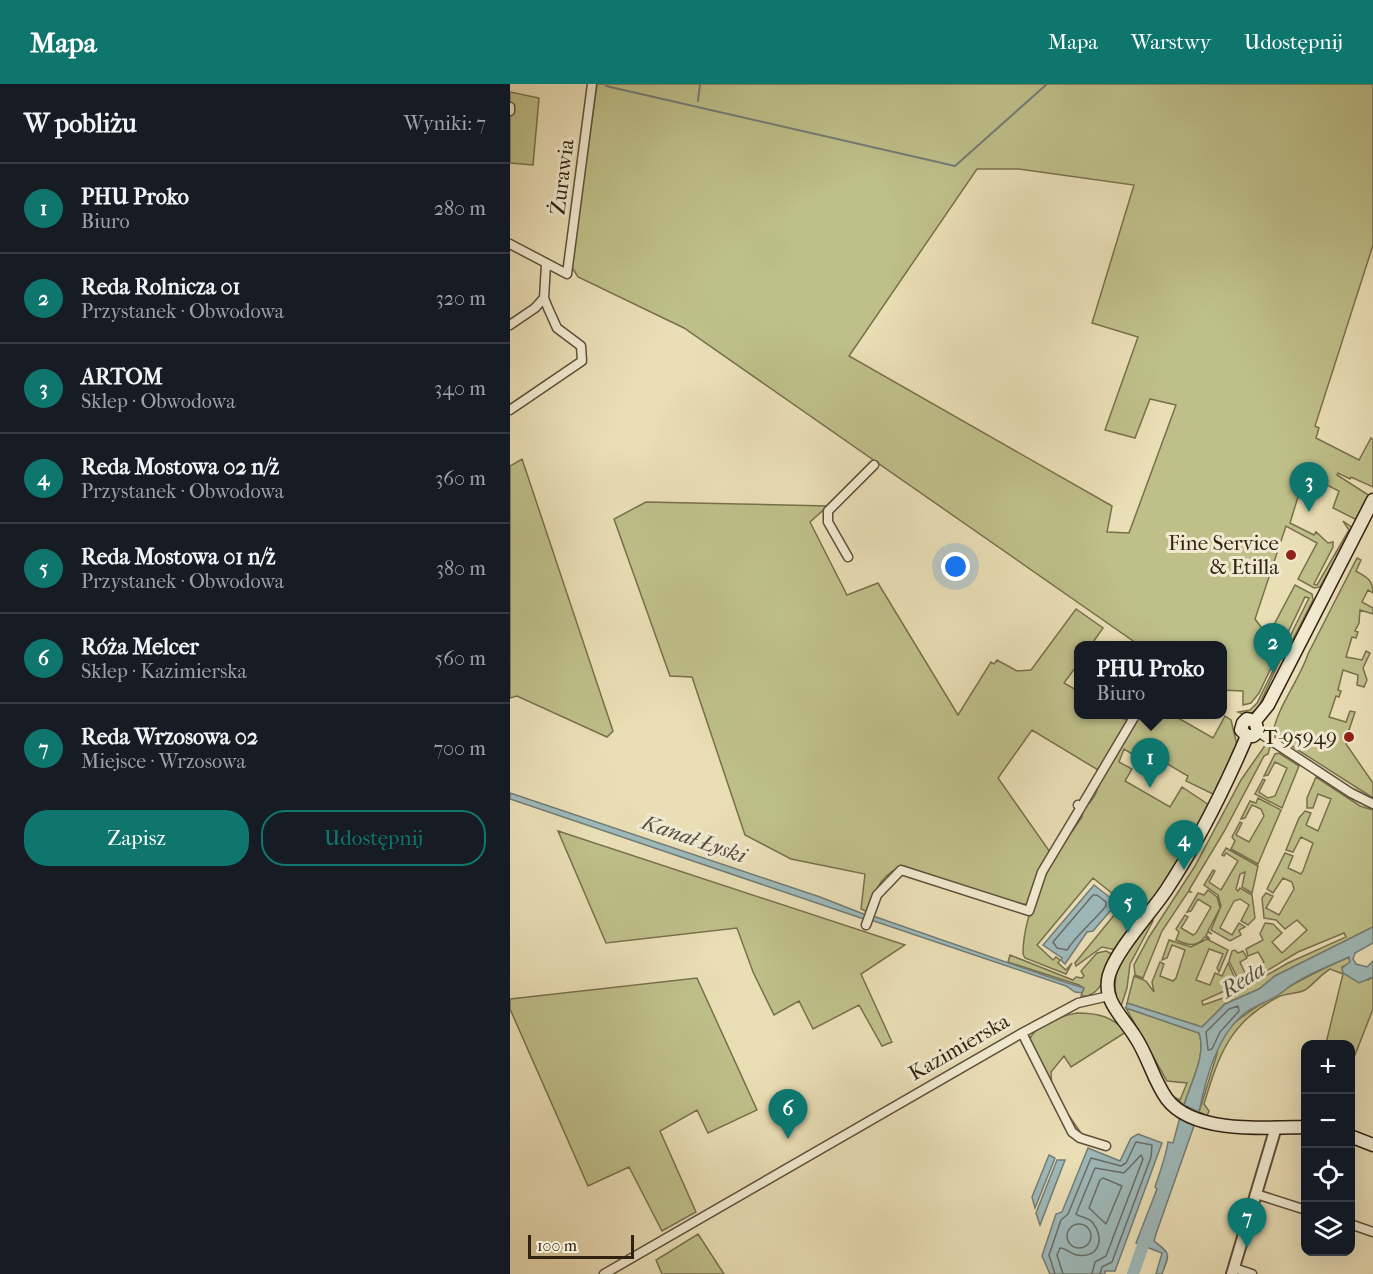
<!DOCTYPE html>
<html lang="pl">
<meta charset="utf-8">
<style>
body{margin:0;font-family:"IM FELL French Canon",serif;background:#242831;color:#f1f3f6}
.controls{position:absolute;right:18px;bottom:18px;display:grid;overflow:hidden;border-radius:12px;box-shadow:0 6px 24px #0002}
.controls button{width:54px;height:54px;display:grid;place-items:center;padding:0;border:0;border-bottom:2px solid #363941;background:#171b24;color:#f1f3f6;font:30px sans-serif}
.scale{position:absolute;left:18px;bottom:15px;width:106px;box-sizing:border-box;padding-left:6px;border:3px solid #312111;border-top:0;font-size:16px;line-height:21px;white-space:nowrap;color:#312111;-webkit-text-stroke:4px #f1ead0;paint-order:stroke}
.you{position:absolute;left:446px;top:483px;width:21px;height:21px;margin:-15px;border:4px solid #fff;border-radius:50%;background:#1a73e8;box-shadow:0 0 0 9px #1a73e833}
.badge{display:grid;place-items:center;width:39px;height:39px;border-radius:50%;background:#0f766e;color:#fff;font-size:20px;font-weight:700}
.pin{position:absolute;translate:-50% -50px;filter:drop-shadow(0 2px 3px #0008)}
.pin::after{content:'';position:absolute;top:32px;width:21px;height:18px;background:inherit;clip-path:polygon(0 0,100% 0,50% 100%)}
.popup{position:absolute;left:564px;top:557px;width:153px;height:78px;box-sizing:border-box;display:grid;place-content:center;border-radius:12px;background:#171b24;filter:drop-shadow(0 2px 4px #0005);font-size:20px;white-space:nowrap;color:#9ea1a6}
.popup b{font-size:22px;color:#f1f3f6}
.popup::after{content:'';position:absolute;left:50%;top:100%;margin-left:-12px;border:12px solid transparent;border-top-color:#171b24}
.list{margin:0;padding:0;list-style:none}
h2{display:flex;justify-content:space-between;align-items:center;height:78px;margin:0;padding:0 24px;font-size:26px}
h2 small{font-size:20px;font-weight:400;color:#9ea1a6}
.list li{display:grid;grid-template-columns:39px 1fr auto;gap:18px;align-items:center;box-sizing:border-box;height:90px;padding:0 24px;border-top:2px solid #363941}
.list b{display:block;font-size:22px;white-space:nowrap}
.list p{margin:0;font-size:20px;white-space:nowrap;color:#9ea1a6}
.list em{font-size:20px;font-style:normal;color:#9ea1a6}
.actions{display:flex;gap:12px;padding:18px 24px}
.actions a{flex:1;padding:14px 0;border:2px solid #0f766e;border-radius:24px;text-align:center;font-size:21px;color:#0f766e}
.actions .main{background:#0f766e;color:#fff}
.icon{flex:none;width:33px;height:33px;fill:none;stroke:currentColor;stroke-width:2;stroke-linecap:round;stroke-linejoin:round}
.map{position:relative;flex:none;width:863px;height:1190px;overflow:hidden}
header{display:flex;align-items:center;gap:36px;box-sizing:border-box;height:84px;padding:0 30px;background:#0f766e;color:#fff}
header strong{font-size:28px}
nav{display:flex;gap:33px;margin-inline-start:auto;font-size:21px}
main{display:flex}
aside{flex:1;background:#171b24}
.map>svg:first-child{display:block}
</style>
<header>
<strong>Mapa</strong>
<nav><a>Mapa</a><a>Warstwy</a><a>Udostępnij</a></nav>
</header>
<main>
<aside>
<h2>W pobliżu<small>Wyniki: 7</small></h2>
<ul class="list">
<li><span class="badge">1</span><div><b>PHU Proko</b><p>Biuro</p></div><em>280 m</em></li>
<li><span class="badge">2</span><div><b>Reda Rolnicza 01</b><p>Przystanek · Obwodowa</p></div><em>320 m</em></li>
<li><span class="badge">3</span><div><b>ARTOM</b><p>Sklep · Obwodowa</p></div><em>340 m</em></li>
<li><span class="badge">4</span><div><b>Reda Mostowa 02 n/ż</b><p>Przystanek · Obwodowa</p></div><em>360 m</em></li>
<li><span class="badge">5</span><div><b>Reda Mostowa 01 n/ż</b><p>Przystanek · Obwodowa</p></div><em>380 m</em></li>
<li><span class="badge">6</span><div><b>Róża Melcer</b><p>Sklep · Kazimierska</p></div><em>560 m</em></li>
<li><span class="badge">7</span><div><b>Reda Wrzosowa 02</b><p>Miejsce · Wrzosowa</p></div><em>700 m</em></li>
</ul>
<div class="actions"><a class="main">Zapisz</a><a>Udostępnij</a></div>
</aside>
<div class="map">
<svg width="863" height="1190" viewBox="0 0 863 1190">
<rect width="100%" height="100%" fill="#eadeb6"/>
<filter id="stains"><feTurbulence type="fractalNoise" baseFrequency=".00333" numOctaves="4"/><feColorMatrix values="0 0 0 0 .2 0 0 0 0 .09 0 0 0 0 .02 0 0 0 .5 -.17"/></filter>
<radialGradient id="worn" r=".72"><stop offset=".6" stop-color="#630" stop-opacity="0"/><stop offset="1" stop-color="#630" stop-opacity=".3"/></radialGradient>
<path fill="#bebf89" stroke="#78704d" stroke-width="1.5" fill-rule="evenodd" d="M 87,0 L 863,0 L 863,161 L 805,342 L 809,344 L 806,354 L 849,376 L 861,354 L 863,356 L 863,403 L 841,393 L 840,395 L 828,389 L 827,391 L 860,412 L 847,436 L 823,424 L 829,407 L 795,390 L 780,439 L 804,451 L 806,448 L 818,459 L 823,458 L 823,463 L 804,500 L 807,501 L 839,446 L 833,437 L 843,444 L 810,503 L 804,504 L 788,495 L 807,459 L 776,442 L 745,535 L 758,552 L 785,501 L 802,510 L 803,516 L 778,565 L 775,565 L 748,624 C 742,630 736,632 728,628 L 740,626 L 747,619 L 799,514 L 795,513 L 749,609 L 741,619 L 733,621 L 733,607 L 712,606 L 712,562 L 629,561 L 174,244 L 68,193 L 61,182 ZM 467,85 L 509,85 L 624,101 L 582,239 L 628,253 L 595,346 L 625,354 L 640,315 L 666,321 L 619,449 L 597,448 L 602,422 L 339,272 Z
M 0,8 L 29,14 L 23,81 L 0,79 Z
M 12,375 L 103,647 L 97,653 L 7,612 L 0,614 L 0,382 Z
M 136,418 L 318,422 L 300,438 L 337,511 L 368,499 L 448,631 L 481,578 L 484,580 L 487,576 L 507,587 L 521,586 L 566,525 L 593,544 L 581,561 L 568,562 L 568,580 L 554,599 L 568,607 L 568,630 L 607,631 L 618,637 L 588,686 L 522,646 L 488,694 L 540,768 L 521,815 L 516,820 L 508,821 L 394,782 C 373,788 363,808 358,828 L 351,825 L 355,790 L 281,775 L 235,751 L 182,593 L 160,592 L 104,435 Z
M 847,474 L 851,476 L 846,487 C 856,493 863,495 863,509 L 858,506 L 852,518 L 863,524 L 863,530 L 850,526 L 849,539 L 845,547 L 848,548 L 846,554 L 842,553 L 836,573 L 852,576 L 856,567 L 860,569 L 853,584 L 857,596 L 854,603 L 847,601 L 848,591 L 833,586 L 828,606 L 831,607 L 829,613 L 826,612 L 819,633 L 836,638 L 840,627 L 845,628 L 838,649 L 841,651 L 836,655 L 841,656 L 836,660 L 863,699 L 863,714 L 763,650 C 766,625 790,595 798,570 Z
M 629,631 L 663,631 L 703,654 L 715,632 L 721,636 L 727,661 L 705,711 L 676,697 L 678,692 L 656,679 L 653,684 L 631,670 L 629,674 L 614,665 L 609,678 L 622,685 L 615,697 L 660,723 L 672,703 L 699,721 L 663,789 L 606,866 L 592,863 L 566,882 L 565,879 L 614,819 L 583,794 L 527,861 L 543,876 L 546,873 L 550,876 L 548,879 L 556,886 L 562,879 L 556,890 L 515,874 L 513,870 C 513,822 545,771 572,733 L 573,725 C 583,717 588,709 589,697 Z
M 756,660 L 760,663 L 758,670 L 754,672 L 715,746 L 679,806 L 681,808 L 678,808 L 652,847 L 633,894 L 625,891 L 624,881 L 639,853 L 685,782 L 731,696 Z
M 769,669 L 789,682 L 772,724 L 745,710 L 753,695 L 755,696 L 749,708 L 758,714 L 765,712 L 777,684 L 765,678 L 758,691 L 754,692 L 765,670 Z
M 806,693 L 850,722 L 863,726 L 863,843 L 765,892 L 749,905 L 715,920 L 692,943 L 617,919 L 624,892 L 636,897 L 644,908 L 642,898 L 650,878 L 654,880 L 650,892 L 663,897 L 666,894 L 675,866 L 662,861 L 657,874 L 652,876 L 659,856 L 681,863 L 697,855 L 718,866 L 709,888 L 707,884 L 713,870 L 699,865 L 686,896 L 700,901 L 705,889 L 712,892 L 718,879 L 728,901 L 692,917 L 693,921 L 722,911 L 778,879 L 836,853 L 834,849 L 788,868 L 735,900 L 730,899 L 719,877 L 722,867 L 725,866 L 728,869 L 733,867 L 737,874 L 730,878 L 735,889 L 754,878 L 748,868 L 738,872 L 736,865 L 753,856 L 750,850 L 755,839 L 763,840 L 772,849 L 762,858 L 772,869 L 797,846 L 787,836 L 775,845 L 766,836 L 754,834 L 752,814 L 756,809 L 763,812 L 756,824 L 769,831 L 784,805 L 782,798 L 773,794 L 763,809 L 757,805 L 775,769 L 783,772 L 778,784 L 791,790 L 793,787 L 803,759 L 791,753 L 783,768 L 776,766 L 789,734 L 795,727 L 801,729 L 796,741 L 808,747 L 821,715 L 808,710 L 803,724 L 797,724 L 797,714 Z
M 748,714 L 771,726 L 748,780 L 721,765 L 725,757 L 722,753 L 730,738 L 732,739 L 726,751 L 739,758 L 754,732 L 751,725 L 742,721 L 735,734 L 731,735 L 740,717 L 746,719 Z
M 48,747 L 395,861 L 351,890 L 382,958 L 372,962 L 349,921 L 303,945 L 289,917 L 264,931 L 243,888 L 227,844 L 96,859 Z
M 716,764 L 748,782 L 742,809 L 732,803 L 735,788 L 730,790 L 726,805 L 728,807 L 730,804 L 742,811 L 745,834 L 738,841 L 731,837 L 739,821 L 730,815 L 724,817 L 710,844 L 722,851 L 729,839 L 735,843 L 729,846 L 731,851 L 720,857 L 701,846 L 711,822 L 708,811 L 694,801 L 703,786 L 705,787 L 699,798 L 711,806 L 728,777 L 716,769 L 714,772 L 712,771 Z
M 698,806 L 707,813 L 710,824 L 698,847 L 702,850 L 698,848 L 696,851 L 700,855 L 695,853 C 686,864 678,861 666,856 L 669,848 L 666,845 L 675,831 L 678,833 L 671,844 L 683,851 L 686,849 L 701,823 L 688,815 L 681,827 L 677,828 L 688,809 L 694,811 Z
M 641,835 L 643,837 L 620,880 L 617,904 L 610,925 C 594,886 619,865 641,835 Z
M 596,867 L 604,871 C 596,887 592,914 571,912 L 574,904 L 569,901 L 498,878 L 500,871 L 563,896 L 566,893 L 572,894 L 574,892 L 571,887 L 587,869 Z
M 839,873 L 840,879 L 832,883 L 833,889 L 858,896 L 863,893 L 863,925 L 845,971 L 841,969 L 840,960 L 816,959 L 833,890 L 820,885 C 810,891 804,900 795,906 C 787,910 776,909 768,913 C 720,938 709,970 694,1020 L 699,1027 L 697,1032 L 689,1028 L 707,970 L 706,953 C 750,917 789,895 839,873 Z
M 187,894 L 247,1026 L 198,1049 L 187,1026 L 150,1047 L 186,1128 L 152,1147 L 119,1083 L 78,1102 L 0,925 L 0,915 Z
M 616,924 L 689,949 C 697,971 680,1000 674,1021 L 664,1013 L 670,1016 L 677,999 L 657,997 Z
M 567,929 C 587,929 602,932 616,948 L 561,983 L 554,972 L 541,988 L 542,1007 L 573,1052 L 579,1052 L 578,1055 L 563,1047 L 519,957 C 523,942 550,932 567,929 Z
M 188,1150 L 214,1190 L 152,1190 L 146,1176 Z"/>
<path fill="#9eb9ba" stroke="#727c76" stroke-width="1.5" d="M 0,709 L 310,813 L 356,831 L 354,835 L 0,715 Z
M 584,801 L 607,819 L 583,847 L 577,848 L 555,880 L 551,876 L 552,874 L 533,861 Z
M 363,832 L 545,895 L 574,904 L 572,909 L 565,908 L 556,902 L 361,836 Z
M 863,843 L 863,859 L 845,869 L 843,875 L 846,880 L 857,883 L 863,877 L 863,893 L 849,899 L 833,889 L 832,884 L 840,878 L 839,873 C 817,883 791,893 775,906 C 764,916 747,920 735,929 C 707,951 696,994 689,1028 L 674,1021 C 680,1000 697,971 689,949 L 616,924 L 617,919 L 692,943 L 715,920 L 749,905 L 765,892 Z
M 670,1033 L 685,1039 L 646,1150 L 644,1157 C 661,1170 660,1169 652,1190 L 646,1190 L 652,1169 L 626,1159 L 647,1105 L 645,1103 C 650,1088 656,1072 658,1058 L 663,1059 Z
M 628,1050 L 652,1059 L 605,1187 L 595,1187 L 595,1190 L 540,1190 L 532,1172 L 546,1130 L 552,1128 L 578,1064 L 610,1077 L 621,1054 Z
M 539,1071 L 545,1074 L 525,1124 L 522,1113 Z
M 547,1076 L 555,1076 L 530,1141 L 526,1129 Z"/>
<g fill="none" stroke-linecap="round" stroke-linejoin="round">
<path stroke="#686d66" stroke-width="1.5" d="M 583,811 L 587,811 L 596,818 L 596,822 C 583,838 568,849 557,866 L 547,864 L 543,858 Z
M 728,922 L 729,927 L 710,948 L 702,965 L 698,966 L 696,948 L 719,925 Z
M 593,1094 L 612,1102 L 596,1140 L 579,1124 L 590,1096 Z
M557 1152a12 12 0 1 1 24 0a12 12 0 1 1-24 0Z
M 545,1190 L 539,1171 L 551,1136 L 558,1130 L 581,1074 L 611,1082 L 616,1079 L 626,1058 L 642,1061 L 641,1073 L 602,1178 L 592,1183 L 590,1190
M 553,1190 L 547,1171 L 550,1164 C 556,1164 561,1170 567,1171 C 589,1175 595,1154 583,1139 C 579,1133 571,1134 566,1130 L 585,1084 L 614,1089 L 631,1071 L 633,1075 L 596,1172 L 585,1178 L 582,1190"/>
<path stroke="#727c76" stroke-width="2" d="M 96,2 L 445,82 L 537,0
M 188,17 L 190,0"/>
<path stroke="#9eb9ba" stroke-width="12" d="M 623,1190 L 638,1147"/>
<defs>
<path id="minor" d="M 0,27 L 0,23
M 0,160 L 57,190 L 82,0
M 0,241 L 25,224 L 34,214
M 0,326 L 72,277 L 71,262 L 47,244 L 38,224 L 34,214 L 36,180
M 338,473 L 318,438 L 318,427 L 364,381
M 748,648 L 841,709 L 863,720
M 568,721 L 571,723 L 626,630
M 356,841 L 367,811 L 391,786 L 519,827 L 532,788 L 571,723
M 512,949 L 562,1048 L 570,1054 L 596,1062
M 746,1110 L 796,1126
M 840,1140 L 863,1148
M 724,1184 L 742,1190
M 94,1190 L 512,949 L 568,919 L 599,912"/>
<path id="tertiary" d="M 722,1190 L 766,1043"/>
<path id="secondary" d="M 745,637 L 758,621 L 863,416
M 737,652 C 714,706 689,756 657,805 C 642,828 606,866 599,891 C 592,916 612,932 624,951 C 638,971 643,996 657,1015 C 683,1050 757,1044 796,1043
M 737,652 L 731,646 L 733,639 L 737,635 L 745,637
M 737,652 L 743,652 L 748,648 L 745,637
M 840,1052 L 863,1061"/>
</defs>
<use href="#minor" stroke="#5f503a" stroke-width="11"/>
<use href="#tertiary" stroke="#5f503a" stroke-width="14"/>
<use href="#secondary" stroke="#312111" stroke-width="15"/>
<use href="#minor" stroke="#f1ead0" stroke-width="8"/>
<use href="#tertiary" stroke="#f1ead0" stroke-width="10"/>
<use href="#secondary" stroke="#f1ead0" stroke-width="12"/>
</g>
<g fill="#8f2418" stroke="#f1ead0" stroke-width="2">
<circle cx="781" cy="471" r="6"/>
<circle cx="839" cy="653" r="6"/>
</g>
<g text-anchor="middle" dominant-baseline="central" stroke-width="6" stroke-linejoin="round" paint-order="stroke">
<g font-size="21" fill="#312111" stroke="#f1ead0">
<text transform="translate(52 93) rotate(-83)">Żurawia</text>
<text transform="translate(449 963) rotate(-30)">Kazimierska</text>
</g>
<g font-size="21" fill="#312111" stroke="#f1ead0" text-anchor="end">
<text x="769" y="459">Fine Service<tspan x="769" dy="24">&amp; Etilla</tspan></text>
<text x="827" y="653">T-95949</text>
</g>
<g font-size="22" font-style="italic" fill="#524f44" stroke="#f1ead0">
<text transform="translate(184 755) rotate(19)">Kanał Łyski</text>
<text transform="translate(733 896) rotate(-32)">Reda</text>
</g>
</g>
<rect width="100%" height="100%" filter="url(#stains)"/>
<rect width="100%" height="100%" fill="url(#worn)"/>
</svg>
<div class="controls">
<button>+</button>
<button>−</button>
<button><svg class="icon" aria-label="locate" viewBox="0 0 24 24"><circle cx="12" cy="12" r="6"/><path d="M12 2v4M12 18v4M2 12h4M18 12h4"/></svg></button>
<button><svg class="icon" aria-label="layers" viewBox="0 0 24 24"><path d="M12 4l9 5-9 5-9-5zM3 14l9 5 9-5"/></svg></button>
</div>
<div class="scale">100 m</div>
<div class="you"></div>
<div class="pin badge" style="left:640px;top:704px">1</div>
<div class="popup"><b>PHU Proko</b>Biuro</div>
<div class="pin badge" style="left:763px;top:589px">2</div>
<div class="pin badge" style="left:799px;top:428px">3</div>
<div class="pin badge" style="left:674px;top:786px">4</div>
<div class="pin badge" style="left:618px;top:849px">5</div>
<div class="pin badge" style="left:278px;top:1055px">6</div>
<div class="pin badge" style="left:737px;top:1164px">7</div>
</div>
</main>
